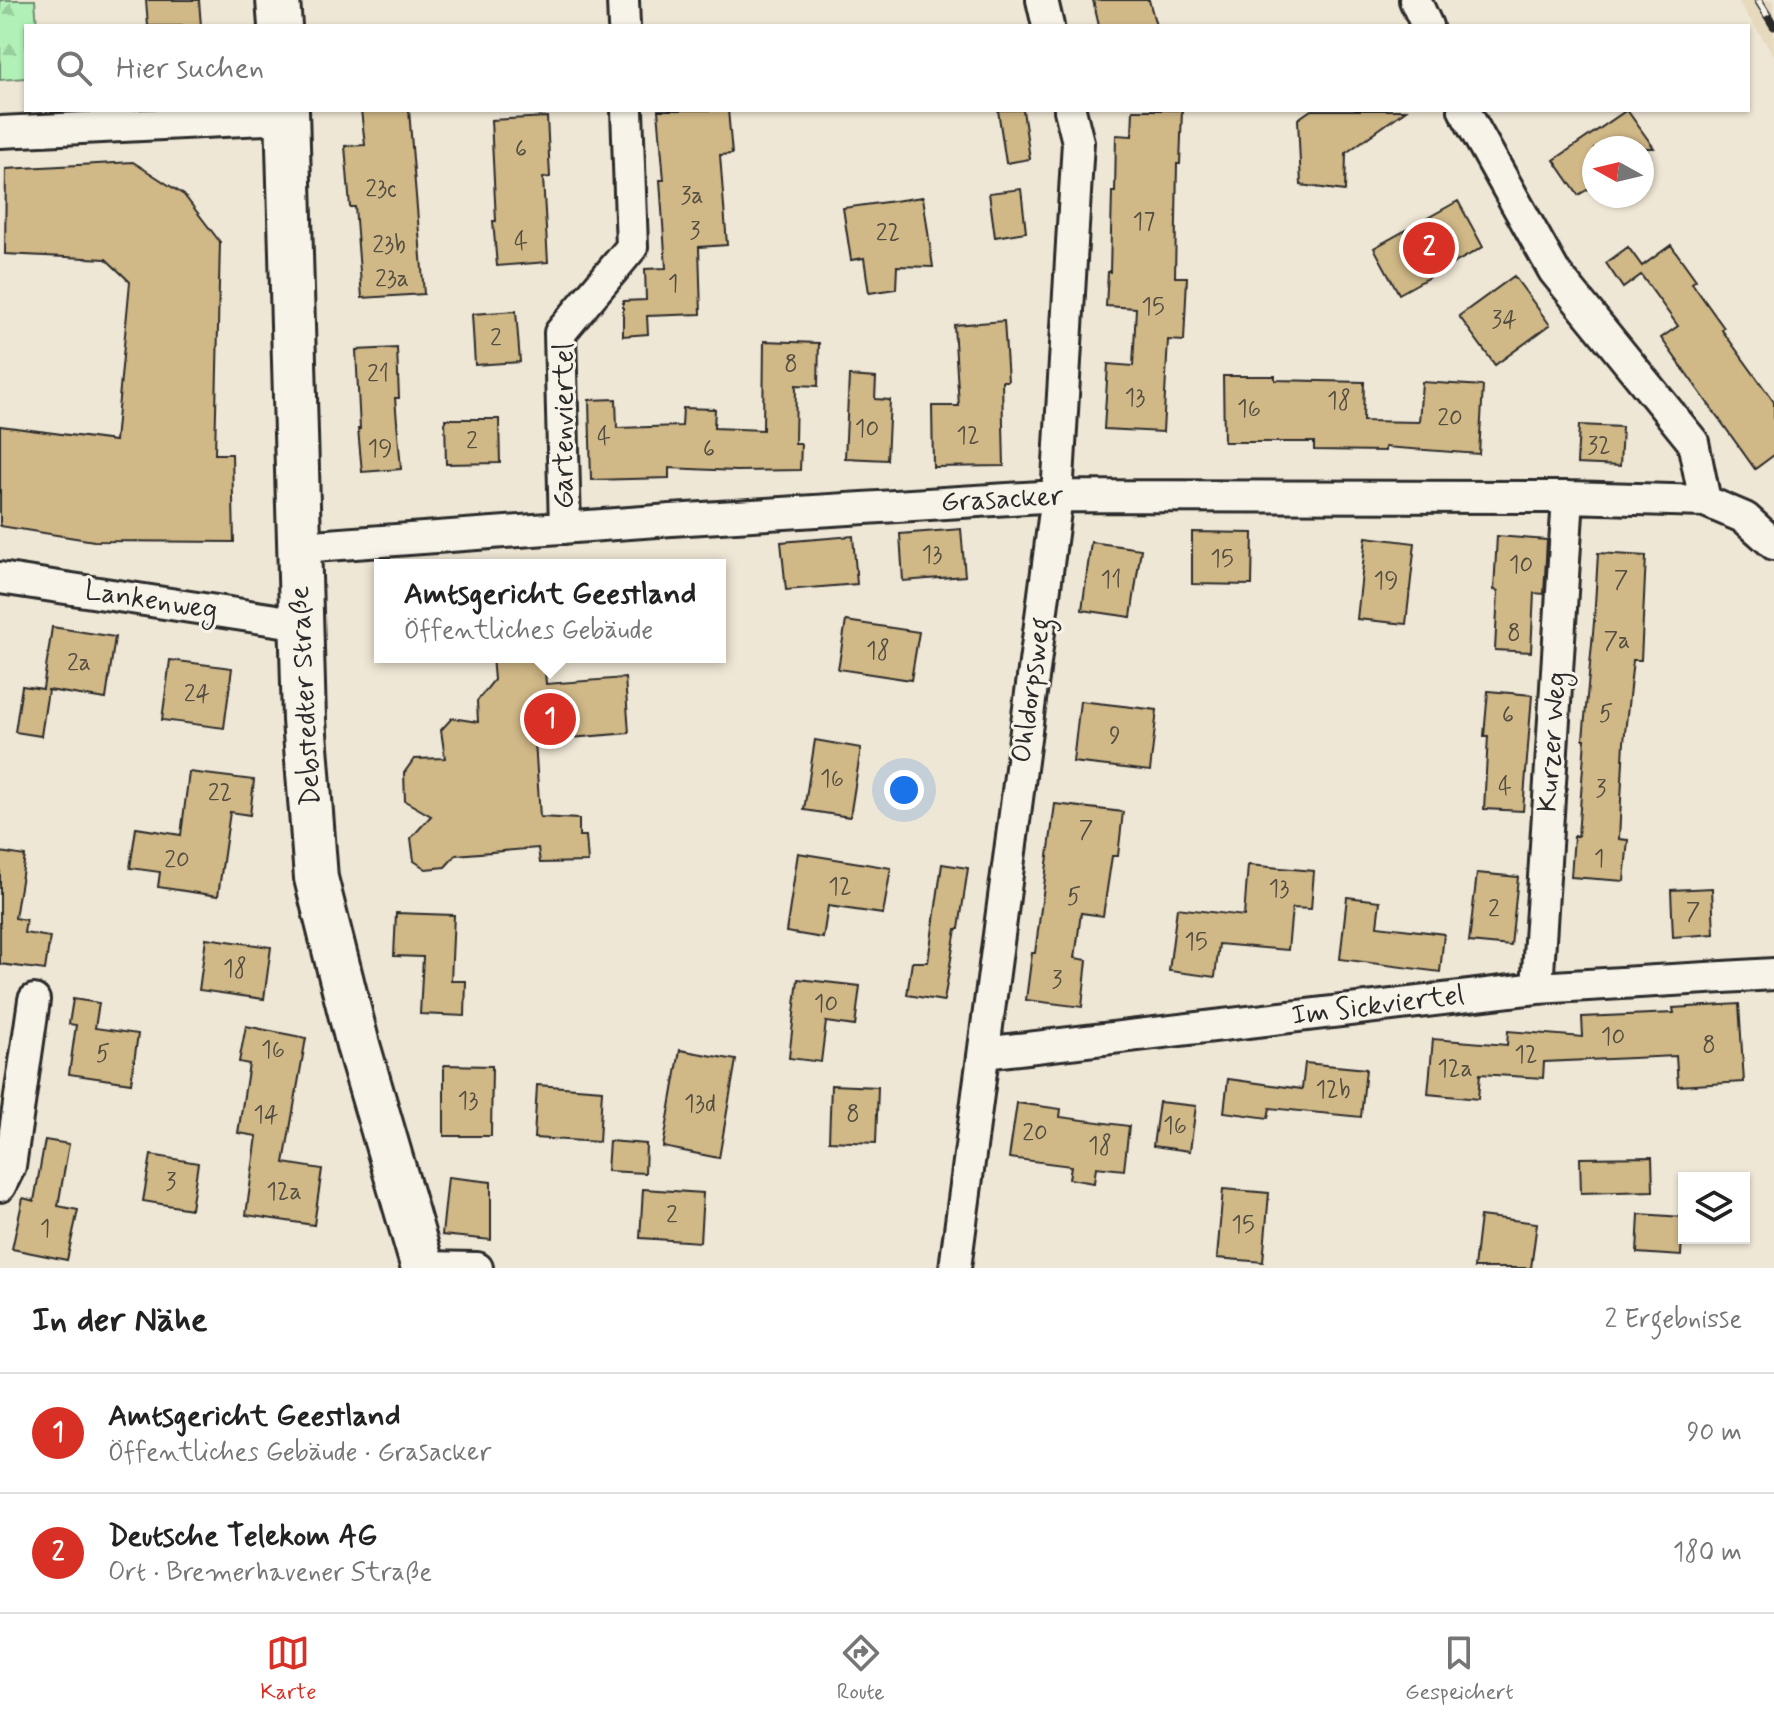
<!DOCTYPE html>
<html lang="de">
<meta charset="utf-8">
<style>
body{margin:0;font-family:Mynerve,sans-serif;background:#f6f6f6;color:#222}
.controls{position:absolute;right:24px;bottom:24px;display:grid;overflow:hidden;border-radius:0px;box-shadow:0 2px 6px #0004}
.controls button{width:72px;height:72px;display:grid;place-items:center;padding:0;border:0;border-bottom:2px solid #e0e0e0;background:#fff;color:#222;font:40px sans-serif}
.compass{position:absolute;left:1582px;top:136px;width:72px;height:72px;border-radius:50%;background:#fff;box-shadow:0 2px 6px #0004;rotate:278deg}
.you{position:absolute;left:904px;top:790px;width:28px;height:28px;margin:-20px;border:6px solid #fff;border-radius:50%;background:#1a73e8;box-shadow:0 0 0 12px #1a73e833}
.badge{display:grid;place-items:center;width:52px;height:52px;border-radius:50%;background:#d93025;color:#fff;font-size:26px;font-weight:700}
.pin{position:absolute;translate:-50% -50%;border:4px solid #fff;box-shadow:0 2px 8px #0006}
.popup{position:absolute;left:374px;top:559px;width:352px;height:104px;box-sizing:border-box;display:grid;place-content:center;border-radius:0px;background:#fff;filter:drop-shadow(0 2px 6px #0005);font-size:26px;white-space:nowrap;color:#767676}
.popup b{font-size:30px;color:#222}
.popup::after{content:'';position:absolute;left:50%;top:100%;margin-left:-16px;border:16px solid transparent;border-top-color:#fff}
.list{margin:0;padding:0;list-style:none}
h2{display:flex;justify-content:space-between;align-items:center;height:104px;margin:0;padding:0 32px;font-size:34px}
h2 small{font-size:26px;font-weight:400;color:#767676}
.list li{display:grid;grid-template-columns:52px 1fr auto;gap:24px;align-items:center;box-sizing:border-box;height:120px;padding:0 32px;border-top:2px solid #e0e0e0}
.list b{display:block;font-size:30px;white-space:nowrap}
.list p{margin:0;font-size:26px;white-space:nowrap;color:#767676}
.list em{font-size:26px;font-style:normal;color:#767676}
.icon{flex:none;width:44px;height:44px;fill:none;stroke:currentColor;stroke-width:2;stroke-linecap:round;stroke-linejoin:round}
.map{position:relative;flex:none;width:1774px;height:1268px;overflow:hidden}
.search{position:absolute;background:#fff;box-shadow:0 2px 6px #0004;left:24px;right:24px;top:24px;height:88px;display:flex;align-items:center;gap:20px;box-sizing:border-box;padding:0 28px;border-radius:0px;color:#767676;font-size:30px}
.sheet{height:344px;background:#fff}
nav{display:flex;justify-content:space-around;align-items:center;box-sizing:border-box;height:112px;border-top:2px solid #e0e0e0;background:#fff;font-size:22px;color:#767676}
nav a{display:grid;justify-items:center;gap:4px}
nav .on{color:#d93025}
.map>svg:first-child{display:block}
</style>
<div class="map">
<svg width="1774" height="1268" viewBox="0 0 1774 1268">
<defs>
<pattern id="forest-firs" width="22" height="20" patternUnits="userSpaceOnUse" patternTransform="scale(2)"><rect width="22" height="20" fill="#b1f0b7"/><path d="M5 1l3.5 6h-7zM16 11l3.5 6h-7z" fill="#98ce9e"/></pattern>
</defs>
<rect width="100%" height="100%" fill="#efe7d5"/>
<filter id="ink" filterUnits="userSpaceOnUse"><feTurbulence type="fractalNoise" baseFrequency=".0125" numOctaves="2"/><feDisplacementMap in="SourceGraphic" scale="16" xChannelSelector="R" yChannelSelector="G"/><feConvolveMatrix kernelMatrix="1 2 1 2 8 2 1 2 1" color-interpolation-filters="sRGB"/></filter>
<g filter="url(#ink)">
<path fill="#e6d9be" d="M 1737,0 L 1773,0 L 1774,2 L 1774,55 Z"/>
<path fill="url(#forest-firs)" stroke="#6e8e71" stroke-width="2" d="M 0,0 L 35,0 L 37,26 L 26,26 L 26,78 L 0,80 Z"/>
<path fill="#d0b887" stroke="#2b2b2b" stroke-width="2" d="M 146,0 L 199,0 L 201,26 L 148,26 Z
M 1093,0 L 1149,0 L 1156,26 L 1099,26 Z
M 361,110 L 409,110 L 424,294 L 362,298 L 355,207 L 350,207 L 345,146 L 365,145 Z
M 658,110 L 728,110 L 732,154 L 720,155 L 727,245 L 699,247 L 701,314 L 647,316 L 648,334 L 623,336 L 623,301 L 646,300 L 645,269 L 666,268 L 660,180 L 664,180 Z
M 998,110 L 1023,110 L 1030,159 L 1006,163 Z
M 1133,110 L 1182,110 L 1180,164 L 1177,164 L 1175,277 L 1187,277 L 1184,341 L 1168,340 L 1163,432 L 1104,429 L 1108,364 L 1133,366 L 1136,308 L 1106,306 L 1108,272 L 1110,272 L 1112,192 L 1115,192 L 1116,135 L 1132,136 Z
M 1311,110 L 1406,110 L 1346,153 L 1345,191 L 1301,185 L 1298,119 Z
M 1627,110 L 1654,148 L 1594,148 L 1594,186 L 1578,195 L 1554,160 Z
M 547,117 L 550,177 L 543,178 L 548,262 L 497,266 L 493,221 L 496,221 L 491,120 Z
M 133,162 L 184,195 L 220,242 L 215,454 L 232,454 L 234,542 L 94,541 L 0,526 L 0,426 L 115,441 L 130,282 L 106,259 L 5,254 L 6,169 Z
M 1021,189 L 1026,232 L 995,237 L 989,193 Z
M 923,197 L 933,267 L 897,266 L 896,289 L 869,293 L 864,258 L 851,260 L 843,208 Z
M 1458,201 L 1483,247 L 1399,294 L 1374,248 Z
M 1671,245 L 1696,280 L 1692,283 L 1724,328 L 1722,330 L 1774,402 L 1774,455 L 1755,469 L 1661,338 L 1678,326 L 1641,275 L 1623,288 L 1606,263 L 1628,247 L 1642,266 Z
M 1514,276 L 1550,325 L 1495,365 L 1459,316 Z
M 516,311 L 520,362 L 475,365 L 472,314 Z
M 1004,321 L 1008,381 L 1002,381 L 1004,466 L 933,467 L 932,406 L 959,406 L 954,325 Z
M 764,341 L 819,343 L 818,386 L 796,385 L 795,444 L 801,444 L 800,470 L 736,471 L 669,468 L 669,478 L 591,480 L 589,400 L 616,399 L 617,428 L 682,426 L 683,408 L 715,409 L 714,428 L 763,430 Z
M 397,348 L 399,398 L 395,398 L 401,469 L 362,472 L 358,429 L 360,429 L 356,350 Z
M 849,376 L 876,378 L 875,399 L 890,400 L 887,460 L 845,458 Z
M 1223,376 L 1275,376 L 1275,380 L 1364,382 L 1363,421 L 1419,422 L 1422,382 L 1483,386 L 1479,454 L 1385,447 L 1385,451 L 1314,450 L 1314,442 L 1224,442 Z
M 445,419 L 499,419 L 500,463 L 446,464 Z
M 1579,425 L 1622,427 L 1620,466 L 1577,464 Z
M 961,529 L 965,576 L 903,581 L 900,534 Z
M 1192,532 L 1253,533 L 1252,585 L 1192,584 Z
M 853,536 L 857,584 L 786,590 L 781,542 Z
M 1497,536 L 1547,540 L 1544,594 L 1534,593 L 1531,652 L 1495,650 L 1498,591 L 1494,590 Z
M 1366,537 L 1415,543 L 1406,624 L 1357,619 Z
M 1091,542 L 1141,549 L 1131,617 L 1082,610 Z
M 1598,553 L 1646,556 L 1641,660 L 1633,660 L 1624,742 L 1619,839 L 1628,840 L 1624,881 L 1571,877 L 1574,836 L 1578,836 L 1585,739 L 1583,739 L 1594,622 Z
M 846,621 L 919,632 L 911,680 L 838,669 Z
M 52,627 L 115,637 L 106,699 L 48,690 L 41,736 L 15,732 L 22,686 L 43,689 Z
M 492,657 L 544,657 L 546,684 L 625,678 L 629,733 L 535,741 L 540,817 L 579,819 L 579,836 L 586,836 L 588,862 L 540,863 L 538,848 L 456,855 L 445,867 L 426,869 L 414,861 L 411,838 L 431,816 L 405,801 L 404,773 L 414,759 L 445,758 L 441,730 L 452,718 L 478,722 L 477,701 L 494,680 Z
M 170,660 L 232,668 L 224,728 L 162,720 Z
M 1488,691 L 1532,695 L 1523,811 L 1484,809 L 1488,736 L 1484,736 Z
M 1080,701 L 1157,710 L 1150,771 L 1073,762 Z
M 815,740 L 861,748 L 850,817 L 804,810 Z
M 189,772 L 254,780 L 250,815 L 230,812 L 218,896 L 158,887 L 160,872 L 130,868 L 136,828 L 181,835 Z
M 1055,804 L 1123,812 L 1118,856 L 1112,856 L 1103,916 L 1081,913 L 1075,958 L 1087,960 L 1082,1007 L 1026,1000 L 1032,953 L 1035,953 Z
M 0,852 L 25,856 L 15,918 L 26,920 L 24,933 L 50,937 L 45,970 L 0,964 Z
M 798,853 L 891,868 L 883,914 L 828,906 L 823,938 L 786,932 Z
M 942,864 L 968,868 L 959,929 L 956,929 L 944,1001 L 907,995 L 912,962 L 928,962 Z
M 1248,865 L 1314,871 L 1311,909 L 1292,908 L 1288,950 L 1219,944 L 1215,977 L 1169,971 L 1177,908 L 1244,916 Z
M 1477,873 L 1518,877 L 1511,946 L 1469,942 Z
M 1712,888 L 1714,934 L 1673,937 L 1671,890 Z
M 1347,897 L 1380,901 L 1377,926 L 1444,934 L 1440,972 L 1340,959 Z
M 396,913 L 454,915 L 451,981 L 466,981 L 465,1016 L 420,1014 L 423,957 L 394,956 Z
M 206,938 L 271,947 L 264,999 L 199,990 Z
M 798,979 L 860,986 L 855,1026 L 826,1022 L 821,1062 L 789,1058 Z
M 73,999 L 99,1003 L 95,1028 L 138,1034 L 131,1083 L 69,1074 L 76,1025 L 69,1024 Z
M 1739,1004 L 1744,1082 L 1678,1086 L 1676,1056 L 1544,1062 L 1543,1078 L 1480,1074 L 1478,1099 L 1428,1094 L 1433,1039 L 1507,1045 L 1508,1031 L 1583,1037 L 1582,1017 L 1674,1013 L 1673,1008 Z
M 246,1026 L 306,1038 L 284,1163 L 322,1169 L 314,1225 L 246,1215 L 257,1136 L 238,1133 L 249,1064 L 239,1062 Z
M 680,1050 L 736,1060 L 719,1158 L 663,1147 Z
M 1305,1063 L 1366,1069 L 1361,1117 L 1270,1108 L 1268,1118 L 1224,1112 L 1228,1079 L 1302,1089 Z
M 444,1065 L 492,1066 L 491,1136 L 444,1136 Z
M 537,1085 L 602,1090 L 599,1142 L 534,1138 Z
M 831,1085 L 878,1087 L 876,1143 L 829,1141 Z
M 1159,1102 L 1196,1106 L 1190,1151 L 1153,1146 Z
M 1017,1103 L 1061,1109 L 1060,1117 L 1129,1126 L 1124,1170 L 1096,1167 L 1094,1183 L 1069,1179 L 1071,1166 L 1009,1158 Z
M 45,1140 L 69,1144 L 58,1206 L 78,1210 L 67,1260 L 12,1249 L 23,1198 L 34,1201 Z
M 609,1141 L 646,1144 L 645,1173 L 607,1171 Z
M 151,1155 L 198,1163 L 191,1209 L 143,1201 Z
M 1652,1157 L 1653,1191 L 1581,1193 L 1580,1158 Z
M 448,1177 L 491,1182 L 491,1240 L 442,1235 Z
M 643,1189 L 703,1193 L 700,1242 L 640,1238 Z
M 1223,1189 L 1269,1193 L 1263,1262 L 1217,1258 Z
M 1639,1214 L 1683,1217 L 1681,1256 L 1637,1253 Z
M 1480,1216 L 1537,1223 L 1531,1268 L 1474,1268 Z"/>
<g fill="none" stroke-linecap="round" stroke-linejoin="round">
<defs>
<path id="street" d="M 623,0 L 624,26
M 1042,0 L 1048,26
M 1415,0 L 1427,26
M 1464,110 L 1554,271 L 1693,442 L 1705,501
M 0,132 L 287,118
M 565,528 L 560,333 L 632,247 L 627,110
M 300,547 L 671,520 L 1057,496 L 1568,497 L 1705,501 L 1745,518 L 1774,544
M 0,578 L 302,624
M 1537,988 L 1568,497
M 984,1053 L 1537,988 L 1774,974
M 0,1186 L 10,1166 L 34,1000
M 423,1267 L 477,1268
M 955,1268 L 1057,496 L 1078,142 L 1070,110"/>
<path id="secondary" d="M 278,0 L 280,26
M 287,110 L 304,720 L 316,878 L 358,1045 L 423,1268"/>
</defs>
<use href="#street" stroke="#2b2b2b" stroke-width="36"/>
<use href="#secondary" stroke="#2b2b2b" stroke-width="48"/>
<use href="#street" stroke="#f7f3e8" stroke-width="30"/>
<use href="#secondary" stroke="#f7f3e8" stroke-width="42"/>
<defs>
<path id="rail" d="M 1758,0 L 1774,26"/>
</defs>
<use href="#rail" stroke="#2b2b2b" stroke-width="9"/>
<use href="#rail" stroke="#f7f3e8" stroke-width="6" stroke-dasharray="18" stroke-linecap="butt"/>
</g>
</g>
<g text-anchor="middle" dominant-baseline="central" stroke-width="6" stroke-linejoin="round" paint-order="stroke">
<g font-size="24" fill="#544e42">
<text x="521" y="149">6</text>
<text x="381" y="189">23c</text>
<text x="692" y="196">3a</text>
<text x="1144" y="222">17</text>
<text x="695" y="231">3</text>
<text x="888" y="233">22</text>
<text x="521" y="242">4</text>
<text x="389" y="245">23b</text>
<text x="392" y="279">23a</text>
<text x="673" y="284">1</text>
<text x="1153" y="307">15</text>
<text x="1504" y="320">34</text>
<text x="496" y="338">2</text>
<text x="791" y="364">8</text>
<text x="378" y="374">21</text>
<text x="1135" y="398">13</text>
<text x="1339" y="401">18</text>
<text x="1249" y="409">16</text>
<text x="1450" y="418">20</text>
<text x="867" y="429">10</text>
<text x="968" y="436">12</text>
<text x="604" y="437">4</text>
<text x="472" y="441">2</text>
<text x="1599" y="446">32</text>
<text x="380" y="449">19</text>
<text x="709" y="449">6</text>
<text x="932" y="555">13</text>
<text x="1222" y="559">15</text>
<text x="1521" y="565">10</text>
<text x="1111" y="580">11</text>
<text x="1621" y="580">7</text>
<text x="1386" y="581">19</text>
<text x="1514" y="633">8</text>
<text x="1617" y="641">7a</text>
<text x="878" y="651">18</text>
<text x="79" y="663">2a</text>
<text x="197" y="694">24</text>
<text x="1606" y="714">5</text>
<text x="1508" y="715">6</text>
<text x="1115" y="736">9</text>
<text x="832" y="779">16</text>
<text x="1505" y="787">4</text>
<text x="1601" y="789">3</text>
<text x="220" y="793">22</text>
<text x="1086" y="830">7</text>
<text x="1599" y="859">1</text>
<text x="177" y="860">20</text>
<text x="840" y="887">12</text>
<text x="1279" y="889">13</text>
<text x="1074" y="897">5</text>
<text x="1494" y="909">2</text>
<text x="1693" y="912">7</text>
<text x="1196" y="942">15</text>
<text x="235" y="969">18</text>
<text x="1057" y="980">3</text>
<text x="826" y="1004">10</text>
<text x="1613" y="1037">10</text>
<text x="1709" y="1045">8</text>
<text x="273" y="1050">16</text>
<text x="103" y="1054">5</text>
<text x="1526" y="1055">12</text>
<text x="1455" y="1069">12a</text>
<text x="1333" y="1090">12b</text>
<text x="468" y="1101">13</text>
<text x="700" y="1104">13d</text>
<text x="853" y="1114">8</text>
<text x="266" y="1115">14</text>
<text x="1175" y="1126">16</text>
<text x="1035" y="1133">20</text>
<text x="1100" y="1146">18</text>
<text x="171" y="1182">3</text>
<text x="284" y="1192">12a</text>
<text x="672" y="1215">2</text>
<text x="1243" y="1225">15</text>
<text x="45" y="1229">1</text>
</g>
<g font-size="28" fill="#2b2b2b" stroke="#f7f3e8">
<text transform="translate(564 426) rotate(-90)">Gartenviertel</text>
<text transform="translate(1002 500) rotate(-3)">Grasacker</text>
<text transform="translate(151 601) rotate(9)">Lankenweg</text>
<text transform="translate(1032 690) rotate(-82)">Ohldorpsweg</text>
<text transform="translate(306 696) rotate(-93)">Debstedter Straße</text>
<text transform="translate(1553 742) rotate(-86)">Kurzer Weg</text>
<text transform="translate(1378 1006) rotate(-7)">Im Sickviertel</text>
</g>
</g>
</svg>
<div class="controls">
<button><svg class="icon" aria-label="layers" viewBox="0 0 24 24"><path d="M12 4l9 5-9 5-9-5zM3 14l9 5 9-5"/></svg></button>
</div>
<svg class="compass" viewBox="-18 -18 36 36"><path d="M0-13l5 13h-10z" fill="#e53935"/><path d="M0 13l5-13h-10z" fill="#767676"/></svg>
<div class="you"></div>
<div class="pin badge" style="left:550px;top:719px">1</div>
<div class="popup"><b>Amtsgericht Geestland</b>Öffentliches Gebäude</div>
<div class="pin badge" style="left:1429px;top:248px">2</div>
<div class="search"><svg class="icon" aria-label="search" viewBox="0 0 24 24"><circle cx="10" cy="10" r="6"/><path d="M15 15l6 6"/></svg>Hier suchen</div>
</div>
<section class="sheet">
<h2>In der Nähe<small>2 Ergebnisse</small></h2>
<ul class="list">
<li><span class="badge">1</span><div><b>Amtsgericht Geestland</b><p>Öffentliches Gebäude · Grasacker</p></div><em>90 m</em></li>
<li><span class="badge">2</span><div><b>Deutsche Telekom AG</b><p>Ort · Bremerhavener Straße</p></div><em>180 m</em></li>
</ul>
</section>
<nav>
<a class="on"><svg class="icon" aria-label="map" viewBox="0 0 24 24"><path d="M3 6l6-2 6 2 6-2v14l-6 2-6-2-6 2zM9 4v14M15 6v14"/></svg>Karte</a>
<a><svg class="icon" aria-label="directions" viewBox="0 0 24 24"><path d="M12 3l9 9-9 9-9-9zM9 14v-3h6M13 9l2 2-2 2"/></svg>Route</a>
<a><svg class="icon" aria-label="saved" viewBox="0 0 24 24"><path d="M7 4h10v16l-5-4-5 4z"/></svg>Gespeichert</a>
</nav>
